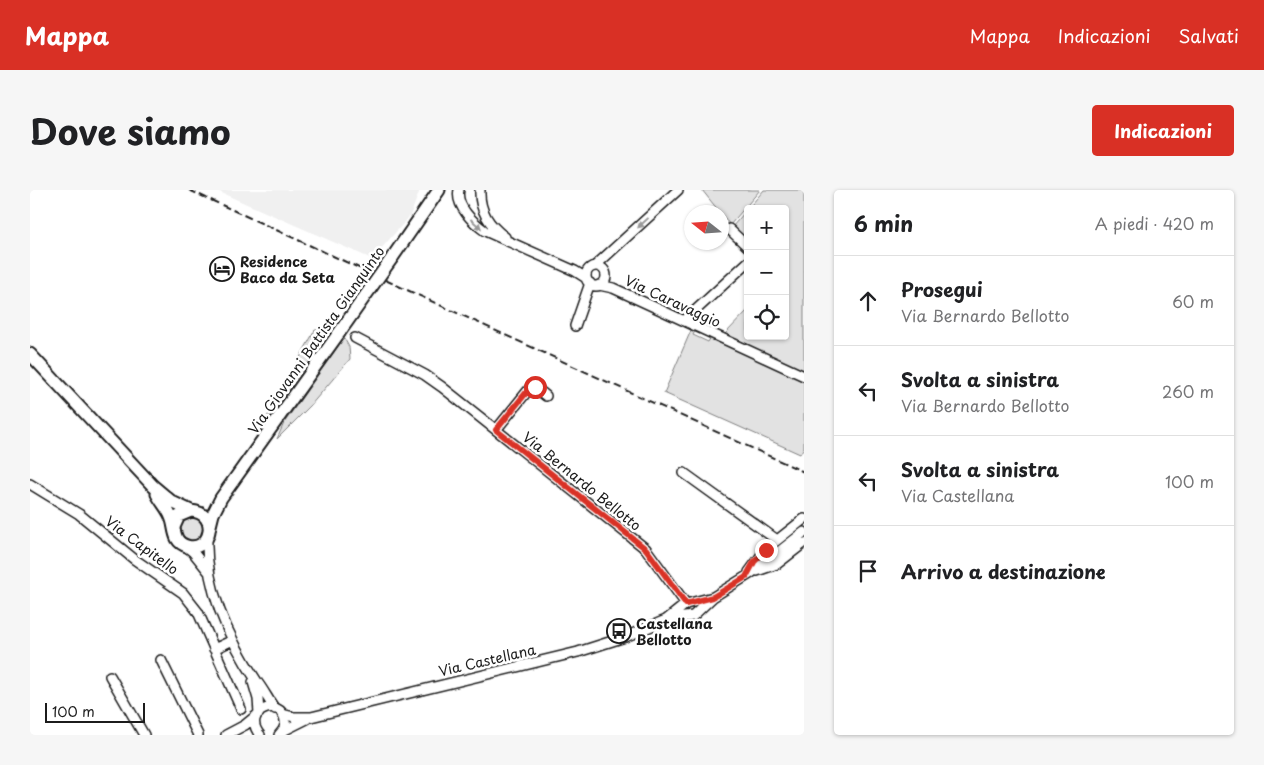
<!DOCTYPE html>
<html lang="it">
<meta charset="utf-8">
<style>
body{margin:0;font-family:"Playpen Sans",sans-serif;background:#f6f6f6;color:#202124}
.controls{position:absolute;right:15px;top:15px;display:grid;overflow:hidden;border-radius:5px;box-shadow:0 1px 4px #0004}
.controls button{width:45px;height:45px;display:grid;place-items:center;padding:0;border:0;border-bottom:1px solid #e0e0e0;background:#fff;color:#202124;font:25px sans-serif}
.compass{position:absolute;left:654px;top:15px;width:45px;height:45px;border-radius:50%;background:#fff;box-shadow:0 1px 4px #0004;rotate:287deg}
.scale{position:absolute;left:15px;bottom:12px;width:100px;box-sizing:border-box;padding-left:5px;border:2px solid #1c1c1c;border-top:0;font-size:14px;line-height:18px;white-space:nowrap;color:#1c1c1c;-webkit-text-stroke:4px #fff;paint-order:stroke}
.stop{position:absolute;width:15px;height:15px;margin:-11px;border:4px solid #d93025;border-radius:50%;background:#fff}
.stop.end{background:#d93025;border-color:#fff;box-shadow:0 1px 5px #0008}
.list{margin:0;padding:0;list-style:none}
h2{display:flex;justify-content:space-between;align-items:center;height:65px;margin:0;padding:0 20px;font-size:21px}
h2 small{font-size:16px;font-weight:400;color:#757577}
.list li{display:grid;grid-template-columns:32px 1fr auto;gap:15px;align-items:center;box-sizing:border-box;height:90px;padding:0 20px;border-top:1px solid #e0e0e0}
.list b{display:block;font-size:19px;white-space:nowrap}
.list p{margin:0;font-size:16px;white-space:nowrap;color:#757577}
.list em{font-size:16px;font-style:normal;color:#757577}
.icon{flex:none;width:28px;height:28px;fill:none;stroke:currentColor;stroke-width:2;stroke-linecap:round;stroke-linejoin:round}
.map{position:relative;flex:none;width:774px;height:545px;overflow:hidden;border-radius:5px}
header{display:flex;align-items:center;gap:30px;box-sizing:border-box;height:70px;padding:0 25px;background:#d93025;color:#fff}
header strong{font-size:24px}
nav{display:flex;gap:28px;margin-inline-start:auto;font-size:18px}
.intro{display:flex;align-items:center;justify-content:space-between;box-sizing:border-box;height:120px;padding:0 30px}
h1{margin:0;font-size:35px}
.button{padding:12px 22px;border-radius:5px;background:#d93025;color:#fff;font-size:18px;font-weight:700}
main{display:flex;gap:30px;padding:0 30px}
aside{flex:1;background:#fff;border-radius:5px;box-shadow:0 1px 4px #0004}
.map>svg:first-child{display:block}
</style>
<header>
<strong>Mappa</strong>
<nav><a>Mappa</a><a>Indicazioni</a><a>Salvati</a></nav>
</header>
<div class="intro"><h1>Dove siamo</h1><a class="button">Indicazioni</a></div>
<main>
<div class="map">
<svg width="774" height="545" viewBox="0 0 774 545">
<rect width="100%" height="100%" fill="#fff"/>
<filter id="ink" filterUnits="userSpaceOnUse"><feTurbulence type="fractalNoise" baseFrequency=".02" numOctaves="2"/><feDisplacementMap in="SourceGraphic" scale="10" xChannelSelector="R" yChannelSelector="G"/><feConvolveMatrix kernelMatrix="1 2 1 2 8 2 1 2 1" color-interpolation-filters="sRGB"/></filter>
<g filter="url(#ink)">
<path fill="#f0f0f0" d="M 185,0 L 390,0 L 380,26 L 342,69 Z"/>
<path fill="#e2e2e2" stroke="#7f7f7f" d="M 672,0 L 730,0 L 700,35 Z
M 734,0 L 774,0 L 774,181 L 695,144 L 718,120 L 718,146 L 755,146 L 755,19 L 718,19 L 718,53 L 702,37 Z
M 662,138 L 666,139 L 663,145 L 678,152 L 681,147 L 774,191 L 774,257 L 770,264 L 634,203 Z
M 285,140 L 303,140 L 243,225 L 230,240 Z
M 314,148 L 319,157 L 320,169 L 280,216 L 247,249 L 254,233 Z
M149 339a12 12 0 1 1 24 0a12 12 0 1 1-24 0Z"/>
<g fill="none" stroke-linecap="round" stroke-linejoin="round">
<defs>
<path id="minor" d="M 429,0 C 425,16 444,33 455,41 L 545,81 L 556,88
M 450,0 C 449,21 459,35 475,47
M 699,39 L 718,57
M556 86a10 10 0 1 1 20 0a10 10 0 1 1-20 0Z
M 565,76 L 648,0
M 569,95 L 583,98 L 774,186
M 654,131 L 718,72
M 545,136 L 560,93
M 325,148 L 395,185 L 412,197 L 616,359 L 656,414
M 466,240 L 500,198 L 505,197 L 516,206
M 654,283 L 747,350
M 0,294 L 49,324 L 104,369 L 153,403 L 168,422 L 211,519
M 177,348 C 175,399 200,451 228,493 C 234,501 239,511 245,519
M 154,355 L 163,362 L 179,382
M 727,381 L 747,374 L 774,353
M 719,382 L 736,359 L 774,329
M 639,429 L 663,426 L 683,407 L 720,384 L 774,342
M 184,459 L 203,450
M 131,470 L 168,545
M 80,486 L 114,545
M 223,492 L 228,509 L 229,523
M 252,524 L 264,527 L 281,527 L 548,462 L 595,447 L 636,430 L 656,414 L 683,407
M 253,541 L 277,529
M 196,545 L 215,535 L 226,526
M 230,545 C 210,521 252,505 255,531 C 256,537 253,541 249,545"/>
<path id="major" d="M 362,68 L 409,0
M 0,164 L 123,296 L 142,312 L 161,321
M 127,304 C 131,312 138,319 141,327 C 146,338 142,352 157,356 C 181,363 190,323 161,321 L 149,326 L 144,337
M 179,340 L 183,324 L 191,308 L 309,143"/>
</defs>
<use href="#minor" stroke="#1c1c1c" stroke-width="12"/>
<use href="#major" stroke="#1c1c1c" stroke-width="15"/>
<use href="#minor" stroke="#fff" stroke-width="9"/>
<use href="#major" stroke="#fff" stroke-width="11"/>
<path stroke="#1c1c1c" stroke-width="2" stroke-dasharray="8 4" stroke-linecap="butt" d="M 159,0 L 774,282"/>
<defs>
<path id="major-bridge" d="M 309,143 L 362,68"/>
</defs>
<use href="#major-bridge" stroke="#1c1c1c" stroke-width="15" stroke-linecap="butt"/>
<use href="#major-bridge" stroke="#fff" stroke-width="11"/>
</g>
<defs><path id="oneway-solid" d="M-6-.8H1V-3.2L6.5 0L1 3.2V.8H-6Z" transform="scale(1.25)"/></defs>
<g fill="#999">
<use href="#oneway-solid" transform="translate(613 33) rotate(137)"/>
<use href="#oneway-solid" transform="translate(446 34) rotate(42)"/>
</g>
</g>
<g fill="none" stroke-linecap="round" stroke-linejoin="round" filter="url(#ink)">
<path stroke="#d93025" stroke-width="6" d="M 505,197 L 500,198 L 466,240 L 616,359 L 656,414 L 683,407 L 716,387 L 724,372 L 736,360"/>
</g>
<defs>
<symbol id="hotel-ring" viewBox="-11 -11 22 22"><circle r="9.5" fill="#fff" stroke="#1c1c1c" stroke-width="1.5"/><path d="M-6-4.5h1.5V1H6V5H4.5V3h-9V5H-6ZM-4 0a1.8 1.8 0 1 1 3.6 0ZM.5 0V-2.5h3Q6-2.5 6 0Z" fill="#1c1c1c"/></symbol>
<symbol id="bus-ring" viewBox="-11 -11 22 22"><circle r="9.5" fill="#fff" stroke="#1c1c1c" stroke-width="1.5"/><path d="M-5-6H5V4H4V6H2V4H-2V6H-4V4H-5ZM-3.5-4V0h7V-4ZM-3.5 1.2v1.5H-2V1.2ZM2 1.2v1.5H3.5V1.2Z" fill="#1c1c1c"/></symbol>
</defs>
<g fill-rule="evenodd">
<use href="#hotel-ring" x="178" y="65" width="28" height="28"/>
<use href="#bus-ring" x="575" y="427" width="28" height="28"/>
</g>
<g text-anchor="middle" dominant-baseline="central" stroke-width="5" stroke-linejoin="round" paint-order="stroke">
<g font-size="14" font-weight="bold" fill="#1c1c1c" stroke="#fff" text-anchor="start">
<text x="210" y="71">Residence<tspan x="210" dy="16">Baco da Seta</tspan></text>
<text x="606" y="433">Castellana<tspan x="606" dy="16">Bellotto</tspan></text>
</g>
<g font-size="14" fill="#1c1c1c" stroke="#fff">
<text transform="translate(643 111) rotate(25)">Via Caravaggio</text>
<text transform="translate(286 150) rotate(-55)">Via Giovanni Battista Gianquinto</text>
<text transform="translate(552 291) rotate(39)">Via Bernardo Bellotto</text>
<text transform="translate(112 355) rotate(37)">Via Capitello</text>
<text transform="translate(457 470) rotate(-13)">Via Castellana</text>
</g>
</g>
</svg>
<div class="controls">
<button>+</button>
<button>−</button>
<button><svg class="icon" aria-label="locate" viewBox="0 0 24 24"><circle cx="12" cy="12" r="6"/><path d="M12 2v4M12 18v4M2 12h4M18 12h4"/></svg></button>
</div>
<svg class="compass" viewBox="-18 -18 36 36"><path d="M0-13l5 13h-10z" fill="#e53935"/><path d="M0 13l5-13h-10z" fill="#757577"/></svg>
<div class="scale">100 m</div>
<div class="stop" style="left:505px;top:197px"></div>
<div class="stop end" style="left:736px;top:360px"></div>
</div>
<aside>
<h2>6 min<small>A piedi · 420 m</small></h2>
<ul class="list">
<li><svg class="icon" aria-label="ahead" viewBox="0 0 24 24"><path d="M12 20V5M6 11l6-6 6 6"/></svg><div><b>Prosegui</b><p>Via Bernardo Bellotto</p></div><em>60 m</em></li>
<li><svg class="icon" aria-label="left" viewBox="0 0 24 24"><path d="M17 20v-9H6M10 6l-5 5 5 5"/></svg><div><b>Svolta a sinistra</b><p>Via Bernardo Bellotto</p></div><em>260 m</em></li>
<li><svg class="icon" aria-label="left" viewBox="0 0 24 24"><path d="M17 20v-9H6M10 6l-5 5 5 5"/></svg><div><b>Svolta a sinistra</b><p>Via Castellana</p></div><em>100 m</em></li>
<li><svg class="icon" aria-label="arrive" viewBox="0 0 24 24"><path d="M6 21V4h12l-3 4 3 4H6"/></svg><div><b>Arrivo a destinazione</b></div></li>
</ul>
</aside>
</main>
